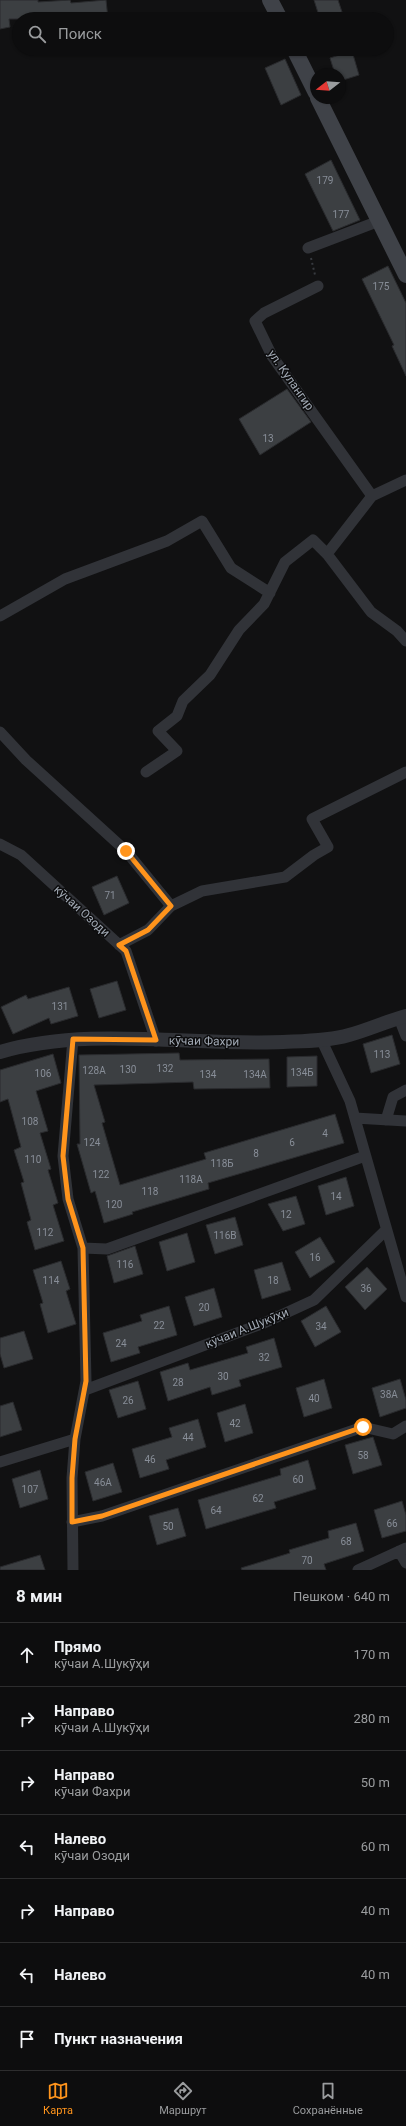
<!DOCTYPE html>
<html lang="ru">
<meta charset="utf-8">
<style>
body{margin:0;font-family:Roboto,sans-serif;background:#1b1b1c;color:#f1f3f6}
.compass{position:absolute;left:310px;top:68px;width:36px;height:36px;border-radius:50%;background:#0d0d0e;box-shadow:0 1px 3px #0004;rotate:253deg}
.stop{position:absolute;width:12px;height:12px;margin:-9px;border:3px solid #ff941c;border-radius:50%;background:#fff}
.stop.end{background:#ff941c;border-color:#fff;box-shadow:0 1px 4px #0008}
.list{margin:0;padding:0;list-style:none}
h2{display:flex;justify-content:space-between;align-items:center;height:52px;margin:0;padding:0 16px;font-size:17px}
h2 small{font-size:13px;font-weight:400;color:#9a9c9e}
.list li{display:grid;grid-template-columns:26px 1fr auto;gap:12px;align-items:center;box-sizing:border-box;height:64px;padding:0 16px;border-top:1px solid #2d2d2e}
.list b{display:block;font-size:15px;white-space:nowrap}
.list p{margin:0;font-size:13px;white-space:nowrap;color:#9a9c9e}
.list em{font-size:13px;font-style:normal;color:#9a9c9e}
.icon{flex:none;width:22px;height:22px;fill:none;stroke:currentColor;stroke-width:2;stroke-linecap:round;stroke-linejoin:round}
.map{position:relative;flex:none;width:406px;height:1570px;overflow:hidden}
.search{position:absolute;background:#0d0d0e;box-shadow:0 1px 3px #0004;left:12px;right:12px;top:12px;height:44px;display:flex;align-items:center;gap:10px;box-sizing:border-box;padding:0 14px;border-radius:22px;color:#9a9c9e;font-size:15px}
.sheet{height:500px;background:#0d0d0e}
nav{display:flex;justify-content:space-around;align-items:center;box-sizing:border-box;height:56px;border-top:1px solid #2d2d2e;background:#0d0d0e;font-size:11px;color:#9a9c9e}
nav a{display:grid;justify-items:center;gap:2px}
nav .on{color:#ff941c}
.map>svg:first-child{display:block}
</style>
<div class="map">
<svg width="406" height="1570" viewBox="0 0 406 1570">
<rect width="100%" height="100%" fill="#111112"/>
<path fill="#3c3f42" stroke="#2a2b2e" d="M 0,0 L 38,0 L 38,2 L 70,0 L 71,3 L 106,0 L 108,19 L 9,19 L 10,27 L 0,29 Z
M 314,0 L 338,0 L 342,12 L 320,19 Z
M 352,51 L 359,75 L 340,81 L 340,74 L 335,74 L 330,58 Z
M 285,59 L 301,95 L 281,105 L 265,68 Z
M 331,160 L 360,220 L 333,231 L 305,174 Z
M 388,266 L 406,303 L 406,376 L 392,346 L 394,345 L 362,279 Z
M 287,389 L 311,422 L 260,455 L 239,419 Z
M 117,876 L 129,903 L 104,915 L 92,887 Z
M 117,981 L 126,1010 L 99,1018 L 90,989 Z
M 69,987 L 78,1016 L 51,1024 L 49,1018 L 13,1034 L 1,1007 L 26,995 L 28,999 Z
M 392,1035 L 400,1064 L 371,1073 L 363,1044 Z
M 179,1053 L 180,1060 L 269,1059 L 270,1088 L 194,1089 L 193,1082 L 94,1085 L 105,1122 L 102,1123 L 120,1185 L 206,1159 L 204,1153 L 335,1114 L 344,1143 L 208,1183 L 209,1189 L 132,1212 L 133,1214 L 104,1223 L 95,1191 L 91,1193 L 77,1144 L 80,1144 L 79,1055 Z
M 53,1054 L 61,1083 L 36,1091 L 48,1131 L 40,1133 L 51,1169 L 48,1170 L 58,1203 L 53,1205 L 64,1241 L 35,1250 L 27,1222 L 31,1220 L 21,1183 L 24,1182 L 14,1150 L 21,1147 L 8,1099 L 0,1102 L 0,1070 Z
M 317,1056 L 317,1086 L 287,1087 L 287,1057 Z
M 346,1177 L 354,1206 L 326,1215 L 318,1186 Z
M 296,1196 L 305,1224 L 283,1231 L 268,1204 Z
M 235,1217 L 243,1245 L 215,1254 L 206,1225 Z
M 187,1233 L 195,1262 L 167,1271 L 159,1242 Z
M 320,1237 L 335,1262 L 310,1278 L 295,1252 Z
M 135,1246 L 143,1274 L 114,1283 L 107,1256 Z
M 61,1261 L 70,1289 L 66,1291 L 76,1324 L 48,1333 L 40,1304 L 43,1303 L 33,1270 Z
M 282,1262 L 291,1290 L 262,1299 L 254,1270 Z
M 367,1267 L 387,1289 L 365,1310 L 345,1287 Z
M 214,1288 L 222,1317 L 194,1326 L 185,1297 Z
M 169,1306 L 177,1335 L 138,1347 L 140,1353 L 111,1362 L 103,1333 L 142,1321 L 140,1315 Z
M 326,1306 L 341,1332 L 315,1347 L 301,1321 Z
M 24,1331 L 33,1359 L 4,1368 L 0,1354 L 0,1338 Z
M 274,1338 L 282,1367 L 239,1380 L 241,1386 L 212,1395 L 210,1387 L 168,1401 L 160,1372 L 188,1363 L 190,1370 L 248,1353 L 246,1347 Z
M 324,1379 L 332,1408 L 304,1417 L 296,1388 Z
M 400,1379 L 406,1400 L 406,1408 L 380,1417 L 372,1388 Z
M 138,1381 L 146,1409 L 118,1418 L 109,1390 Z
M 13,1402 L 22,1430 L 0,1437 L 0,1406 Z
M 245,1404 L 253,1433 L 225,1442 L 217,1413 Z
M 198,1419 L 206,1447 L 166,1460 L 169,1469 L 140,1478 L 132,1449 L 172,1437 L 169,1428 Z
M 373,1437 L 382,1465 L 353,1474 L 345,1445 Z
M 308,1460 L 316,1489 L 274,1502 L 276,1508 L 206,1529 L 198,1500 L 281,1475 L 280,1469 Z
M 113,1463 L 122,1492 L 93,1501 L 85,1472 Z
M 40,1470 L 48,1499 L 20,1508 L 12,1479 Z
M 402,1501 L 406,1515 L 406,1531 L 382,1538 L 374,1510 Z
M 178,1508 L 186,1536 L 157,1545 L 149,1516 Z
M 356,1523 L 364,1551 L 324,1564 L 326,1570 L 242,1570 L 241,1568 L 290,1553 L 289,1550 L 329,1538 L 328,1531 Z
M 40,1555 L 45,1570 L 0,1570 L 0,1567 Z"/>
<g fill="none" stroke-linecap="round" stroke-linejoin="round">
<path stroke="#373a3f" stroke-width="2" stroke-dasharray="2 3" stroke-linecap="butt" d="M 311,258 L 315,275"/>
<path stroke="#313338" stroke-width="11" d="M 308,248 L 379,221
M 318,286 L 264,313 L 255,321 L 272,356 L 372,496
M 406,480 L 372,496 L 327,554 L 371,612 L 397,631 L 406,641
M 0,616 L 65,579 L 167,541 L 202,521 L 231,568 L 270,593
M 0,732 L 26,760 L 126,851 L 171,906
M 146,772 L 177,751 L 158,731 L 177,716 L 183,701 L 210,675 L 239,630 L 264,604 L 285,562 L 313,540 L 327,554
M 0,844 L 21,855 L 126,951 L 156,1041
M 119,945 L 148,930 L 171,906 L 202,891 L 285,877 L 314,855 L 328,847 L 312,819 L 406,772
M 399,1018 L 406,1036
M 73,1039 L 63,1156 L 68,1199 L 83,1248 L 86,1381 L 75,1439 L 72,1478 L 73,1570
M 321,1039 L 350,1101 L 406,1297
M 355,1118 L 406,1121
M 386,1120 L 393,1097 L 406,1090
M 83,1248 L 107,1249 L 365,1156
M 85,1390 L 264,1323 L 314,1300 L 386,1230
M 0,1462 L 75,1439
M 72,1522 L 102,1516 L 363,1427 L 393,1434 L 406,1426
M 399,1551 L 406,1563
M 358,1570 L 406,1548"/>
<path stroke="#313338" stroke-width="14" d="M 0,1052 C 88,1026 191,1046 283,1042 C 304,1041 328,1041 349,1035 C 368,1030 387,1021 406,1016"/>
<path stroke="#3f4248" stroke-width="16" d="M 270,0 L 280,19
M 294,49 L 316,93
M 318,98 L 406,275"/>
</g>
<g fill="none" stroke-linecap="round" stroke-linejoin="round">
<path stroke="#ff941c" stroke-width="5" d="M 126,851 L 171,906 L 148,930 L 119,945 L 126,951 L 156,1040 L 73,1039 L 63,1156 L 68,1199 L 83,1248 L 86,1381 L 75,1439 L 72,1478 L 72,1522 L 102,1516 L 363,1427"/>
</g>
<g text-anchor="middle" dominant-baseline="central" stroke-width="3" stroke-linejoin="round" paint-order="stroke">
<g font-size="10" fill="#888e98">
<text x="325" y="180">179</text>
<text x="341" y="214">177</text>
<text x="381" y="286">175</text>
<text x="268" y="438">13</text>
<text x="110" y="895">71</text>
<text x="60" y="1006">131</text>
<text x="382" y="1054">113</text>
<text x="165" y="1068">132</text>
<text x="128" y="1069">130</text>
<text x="94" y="1070">128А</text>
<text x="302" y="1072">134Б</text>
<text x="43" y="1073">106</text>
<text x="208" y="1074">134</text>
<text x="255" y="1074">134А</text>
<text x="30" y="1121">108</text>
<text x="325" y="1133">4</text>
<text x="92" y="1142">124</text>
<text x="292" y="1142">6</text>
<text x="256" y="1153">8</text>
<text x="33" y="1159">110</text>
<text x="222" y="1163">118Б</text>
<text x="101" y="1174">122</text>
<text x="191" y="1179">118А</text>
<text x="150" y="1191">118</text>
<text x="336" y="1196">14</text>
<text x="114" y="1204">120</text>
<text x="286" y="1214">12</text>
<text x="45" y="1232">112</text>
<text x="225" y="1235">116В</text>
<text x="315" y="1257">16</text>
<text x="125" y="1264">116</text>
<text x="51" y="1280">114</text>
<text x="273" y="1280">18</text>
<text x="366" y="1288">36</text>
<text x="204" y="1307">20</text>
<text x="159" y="1325">22</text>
<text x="321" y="1326">34</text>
<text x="121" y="1343">24</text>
<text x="264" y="1357">32</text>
<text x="223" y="1376">30</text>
<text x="178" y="1382">28</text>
<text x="389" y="1394">38А</text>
<text x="314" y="1398">40</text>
<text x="128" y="1400">26</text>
<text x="235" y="1423">42</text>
<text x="188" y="1437">44</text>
<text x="363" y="1455">58</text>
<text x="150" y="1459">46</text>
<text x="298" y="1479">60</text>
<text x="103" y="1482">46А</text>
<text x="30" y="1489">107</text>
<text x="258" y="1498">62</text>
<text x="216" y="1510">64</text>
<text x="392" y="1523">66</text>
<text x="168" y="1526">50</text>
<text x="346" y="1541">68</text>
<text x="307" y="1560">70</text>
</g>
<g font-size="12" fill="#a1a9b4" stroke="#0c0c0d">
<text transform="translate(291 380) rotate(55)">ул. Кулангир</text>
<text transform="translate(82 911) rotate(42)">кӯчаи Озоди</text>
<text transform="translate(204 1041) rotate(1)">кӯчаи Фахри</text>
<text transform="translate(247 1328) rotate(-22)">кӯчаи А.Шукӯҳи</text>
</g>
</g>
</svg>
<svg class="compass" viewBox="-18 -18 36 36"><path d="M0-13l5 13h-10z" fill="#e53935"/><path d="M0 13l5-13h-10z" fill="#9a9c9e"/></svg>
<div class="stop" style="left:363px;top:1427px"></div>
<div class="stop end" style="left:126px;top:851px"></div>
<div class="search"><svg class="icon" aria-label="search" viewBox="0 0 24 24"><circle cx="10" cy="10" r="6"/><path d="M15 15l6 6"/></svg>Поиск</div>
</div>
<section class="sheet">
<h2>8 мин<small>Пешком · 640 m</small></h2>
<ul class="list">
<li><svg class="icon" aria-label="ahead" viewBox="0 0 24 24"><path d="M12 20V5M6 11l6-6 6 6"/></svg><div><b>Прямо</b><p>кӯчаи А.Шукӯҳи</p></div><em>170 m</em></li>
<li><svg class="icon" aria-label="right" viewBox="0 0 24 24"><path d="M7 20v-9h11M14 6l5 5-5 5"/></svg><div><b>Направо</b><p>кӯчаи А.Шукӯҳи</p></div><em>280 m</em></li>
<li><svg class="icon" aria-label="right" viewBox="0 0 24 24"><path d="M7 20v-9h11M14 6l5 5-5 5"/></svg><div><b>Направо</b><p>кӯчаи Фахри</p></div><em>50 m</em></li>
<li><svg class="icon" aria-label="left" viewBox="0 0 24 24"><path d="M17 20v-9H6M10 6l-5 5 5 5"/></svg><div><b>Налево</b><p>кӯчаи Озоди</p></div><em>60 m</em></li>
<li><svg class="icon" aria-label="right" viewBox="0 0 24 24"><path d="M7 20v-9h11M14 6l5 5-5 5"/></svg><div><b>Направо</b></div><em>40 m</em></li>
<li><svg class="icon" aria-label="left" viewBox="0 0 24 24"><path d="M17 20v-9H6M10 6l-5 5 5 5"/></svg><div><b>Налево</b></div><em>40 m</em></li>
<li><svg class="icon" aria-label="arrive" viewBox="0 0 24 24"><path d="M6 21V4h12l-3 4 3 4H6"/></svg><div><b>Пункт назначения</b></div></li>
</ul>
</section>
<nav>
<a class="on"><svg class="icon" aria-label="map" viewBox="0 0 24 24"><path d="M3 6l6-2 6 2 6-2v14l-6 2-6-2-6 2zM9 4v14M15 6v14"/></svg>Карта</a>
<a><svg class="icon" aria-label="directions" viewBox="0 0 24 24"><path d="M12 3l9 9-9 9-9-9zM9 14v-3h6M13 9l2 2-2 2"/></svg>Маршрут</a>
<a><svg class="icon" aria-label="saved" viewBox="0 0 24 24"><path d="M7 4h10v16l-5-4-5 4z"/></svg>Сохранённые</a>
</nav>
